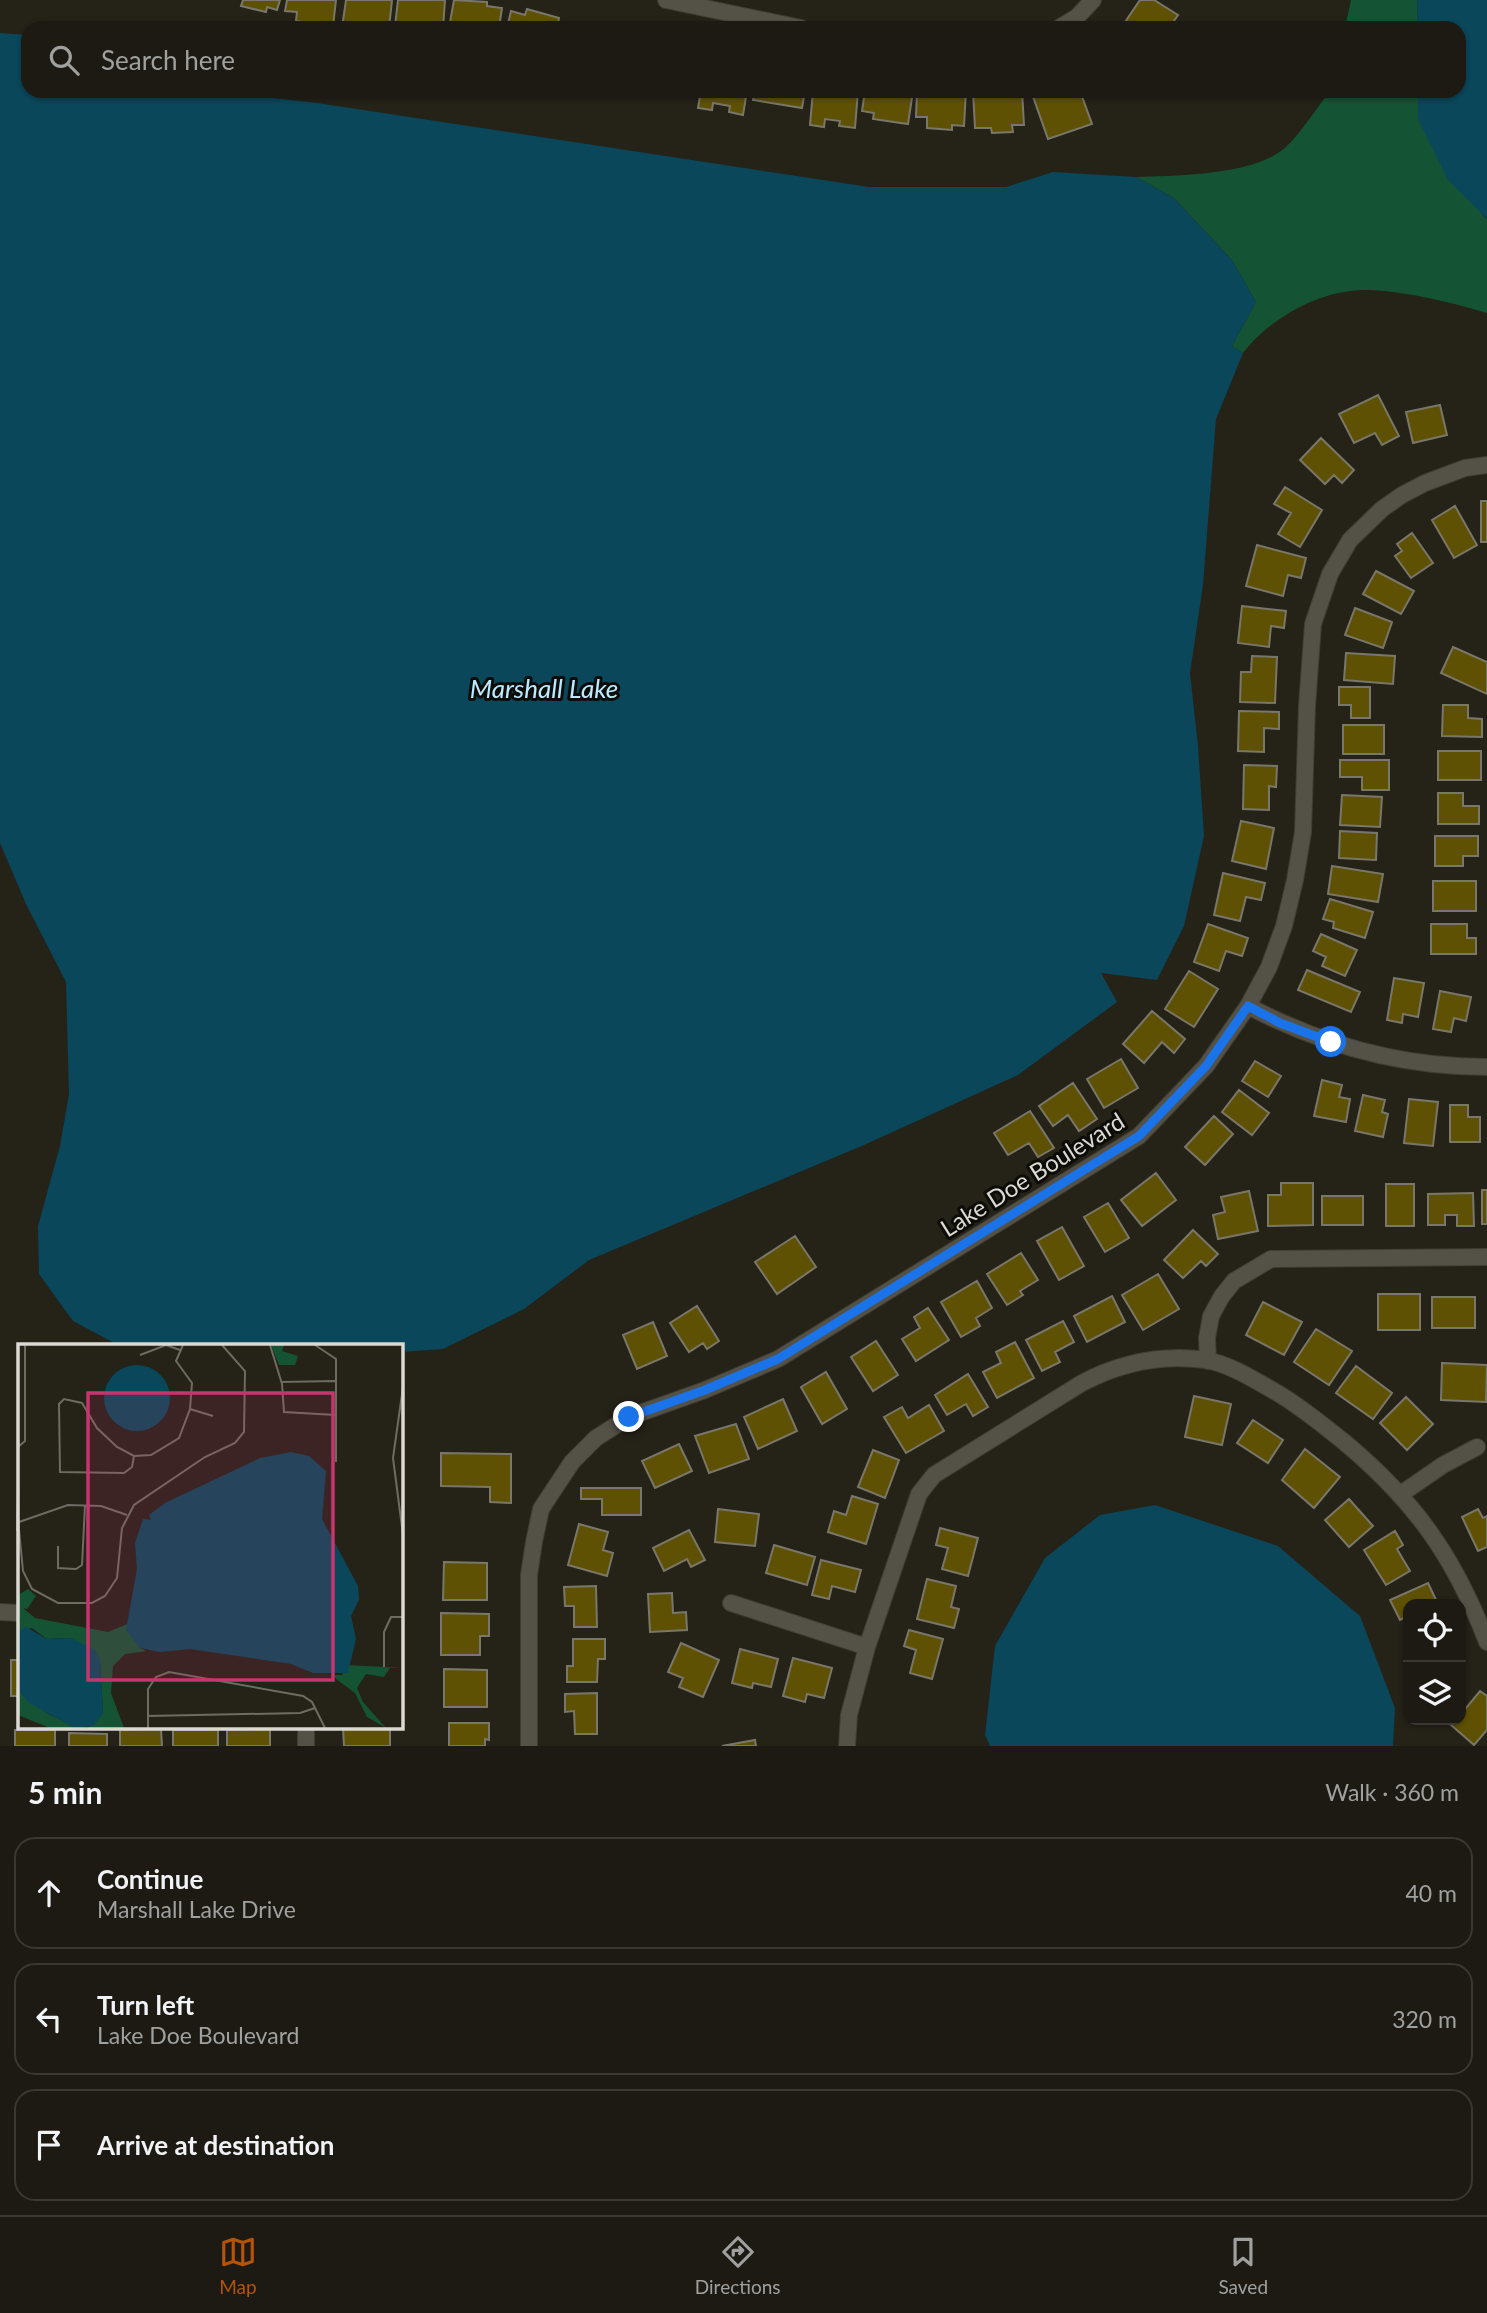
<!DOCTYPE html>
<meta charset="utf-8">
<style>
body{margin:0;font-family:Lato,sans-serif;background:#292720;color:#f1f3f6}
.controls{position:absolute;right:21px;bottom:21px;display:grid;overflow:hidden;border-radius:14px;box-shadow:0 2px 5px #0004}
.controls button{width:63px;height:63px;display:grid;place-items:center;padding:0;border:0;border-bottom:2px solid #3a3832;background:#1c1a12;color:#f1f3f6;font:35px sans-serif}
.stop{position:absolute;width:21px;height:21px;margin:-16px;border:5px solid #1a73e8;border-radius:50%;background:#fff}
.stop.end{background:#1a73e8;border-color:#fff;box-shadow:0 2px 7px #0008}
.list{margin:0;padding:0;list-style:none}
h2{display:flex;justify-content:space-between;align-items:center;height:91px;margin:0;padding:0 28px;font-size:30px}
h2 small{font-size:23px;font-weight:400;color:#a0a19f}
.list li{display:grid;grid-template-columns:46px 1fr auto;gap:21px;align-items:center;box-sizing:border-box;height:112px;margin:0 14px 14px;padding:0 14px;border:2px solid #3a3832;border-radius:21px}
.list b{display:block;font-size:26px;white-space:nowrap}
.list p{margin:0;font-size:23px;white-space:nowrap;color:#a0a19f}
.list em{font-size:23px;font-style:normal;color:#a0a19f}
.icon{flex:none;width:38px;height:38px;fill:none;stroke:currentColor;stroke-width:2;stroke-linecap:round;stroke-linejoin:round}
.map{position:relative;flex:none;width:1487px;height:1746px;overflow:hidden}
.search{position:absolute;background:#1c1a12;box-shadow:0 2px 5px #0004;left:21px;right:21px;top:21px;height:77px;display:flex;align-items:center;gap:18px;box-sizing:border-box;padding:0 24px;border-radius:21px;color:#a0a19f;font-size:26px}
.sheet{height:469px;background:#1c1a12}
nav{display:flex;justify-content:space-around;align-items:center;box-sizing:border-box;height:98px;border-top:2px solid #3a3832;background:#1c1a12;font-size:19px;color:#a0a19f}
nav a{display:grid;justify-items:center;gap:4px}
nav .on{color:#b45309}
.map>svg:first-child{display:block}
</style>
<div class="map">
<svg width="1487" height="1746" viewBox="0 0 1487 1746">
<rect width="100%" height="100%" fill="#252218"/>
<path fill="#145434" d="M 1351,0 L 1417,0 L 1418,28 L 1345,28 Z
M 1330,91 L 1418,91 L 1418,119 L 1484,217 L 1487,219 L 1487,313 C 1450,302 1409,292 1370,290 C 1323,288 1271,317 1243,353 L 1232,346 L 1256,302 L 1232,260 L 1174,198 L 1136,177 C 1177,175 1255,176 1287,146 C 1303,130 1316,109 1330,91 Z"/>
<path fill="#0a475a" d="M 1417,0 L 1487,0 L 1487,219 L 1448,180 L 1418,119 L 1418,91 L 1459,91 L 1459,28 L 1418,28 Z
M 0,33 L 28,35 L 28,91 L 247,91 L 255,96 L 317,103 L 869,187 L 1006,187 L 1053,172 L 1136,177 L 1174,198 L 1232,260 L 1256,302 L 1232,346 L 1243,353 L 1216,419 L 1203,585 L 1190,673 L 1198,746 L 1204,836 L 1184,926 L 1157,980 L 1101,973 L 1117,1002 L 1018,1075 L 864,1145 L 589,1260 L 524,1309 L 443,1349 L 401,1352 L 401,1345 L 118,1345 L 73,1321 L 39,1274 L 38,1226 L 60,1146 L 69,1094 L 66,982 L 26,904 L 0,843 Z
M 1155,1505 L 1278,1546 L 1360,1616 L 1395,1708 L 1393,1746 L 990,1746 L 985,1735 L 995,1646 L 1045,1558 L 1100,1515 Z"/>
<path fill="#5f5104" stroke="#79766a" stroke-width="2" d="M 243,0 L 280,0 L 277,10 L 267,7 L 266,12 L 241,6 Z
M 287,0 L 336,0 L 333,26 L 296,21 L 297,12 L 285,11 Z
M 346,0 L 392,0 L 389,28 L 342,28 Z
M 398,0 L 445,0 L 443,28 L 395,26 Z
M 454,0 L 487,2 L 487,6 L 502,8 L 499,28 L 449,28 Z
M 1140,0 L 1154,0 L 1178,15 L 1169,28 L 1121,28 Z
M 527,9 L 559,18 L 557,28 L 507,28 L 511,11 L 525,15 Z
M 701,91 L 747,91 L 743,115 L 729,112 L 730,106 L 713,103 L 712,110 L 698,108 Z
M 755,91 L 805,91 L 802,108 L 753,100 Z
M 813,91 L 858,91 L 855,128 L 839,126 L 840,121 L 825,119 L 824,127 L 810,125 Z
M 865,91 L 913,91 L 908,124 L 873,119 L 874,113 L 862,111 Z
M 917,91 L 966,91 L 964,126 L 952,125 L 952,130 L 927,128 L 927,117 L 916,117 Z
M 973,91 L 1022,91 L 1024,125 L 1012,125 L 1013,132 L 992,133 L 991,128 L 975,128 Z
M 1031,91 L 1080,91 L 1092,124 L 1048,139 Z
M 1378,395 L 1399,436 L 1382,445 L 1375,433 L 1354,443 L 1339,414 Z
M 1440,405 L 1447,435 L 1413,443 L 1406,412 Z
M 1321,438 L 1354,470 L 1342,483 L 1334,475 L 1325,484 L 1300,460 Z
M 1285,487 L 1322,510 L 1300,547 L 1278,534 L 1291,513 L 1274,504 Z
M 1481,501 L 1487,501 L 1487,542 L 1481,542 Z
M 1455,506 L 1477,545 L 1454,558 L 1432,520 Z
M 1412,533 L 1433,563 L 1411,578 L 1395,556 L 1402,551 L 1397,544 Z
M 1257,545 L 1306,558 L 1301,578 L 1288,575 L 1283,596 L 1246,586 Z
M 1376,571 L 1414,591 L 1401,614 L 1363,594 Z
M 1242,606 L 1286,611 L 1284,628 L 1271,626 L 1269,647 L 1238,643 Z
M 1355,608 L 1392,622 L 1383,648 L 1345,635 Z
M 1453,647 L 1487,662 L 1487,694 L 1441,673 Z
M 1346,653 L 1395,656 L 1393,684 L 1344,680 Z
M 1252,656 L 1277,657 L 1275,703 L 1240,702 L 1241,672 L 1251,672 Z
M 1339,687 L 1370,687 L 1370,718 L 1351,718 L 1351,705 L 1339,705 Z
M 1443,705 L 1468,705 L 1468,718 L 1482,719 L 1482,737 L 1442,736 Z
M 1239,711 L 1279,712 L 1279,729 L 1264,728 L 1264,752 L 1238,751 Z
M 1343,725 L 1384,725 L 1384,754 L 1343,754 Z
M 1438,751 L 1481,751 L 1481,780 L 1438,780 Z
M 1340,760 L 1389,760 L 1389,790 L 1362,790 L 1362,777 L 1340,777 Z
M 1244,765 L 1277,766 L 1276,787 L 1269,786 L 1269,810 L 1243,809 Z
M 1438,793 L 1463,793 L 1463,806 L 1479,806 L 1479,824 L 1438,824 Z
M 1342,795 L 1382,797 L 1380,827 L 1340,825 Z
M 1241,821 L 1274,828 L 1266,869 L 1232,861 Z
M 1340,831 L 1377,833 L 1376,860 L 1339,858 Z
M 1435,836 L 1478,836 L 1478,856 L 1463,856 L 1463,866 L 1435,866 Z
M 1332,866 L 1383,874 L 1378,902 L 1328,894 Z
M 1223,873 L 1265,883 L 1261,900 L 1246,897 L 1240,921 L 1214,915 Z
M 1433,881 L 1476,881 L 1476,911 L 1433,911 Z
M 1330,899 L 1373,912 L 1365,938 L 1333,928 L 1334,922 L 1323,919 Z
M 1208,924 L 1248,938 L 1242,956 L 1226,951 L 1219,971 L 1194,962 Z
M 1431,924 L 1467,924 L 1467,938 L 1476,938 L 1476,954 L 1431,954 Z
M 1321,934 L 1357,950 L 1345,976 L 1322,966 L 1326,957 L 1313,951 Z
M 1307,970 L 1360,992 L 1351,1012 L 1298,990 Z
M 1189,971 L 1218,989 L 1194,1027 L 1165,1009 Z
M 1394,978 L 1424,983 L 1418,1017 L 1403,1014 L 1402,1023 L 1387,1020 Z
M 1440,991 L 1471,997 L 1466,1021 L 1454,1018 L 1451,1032 L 1433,1029 Z
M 1152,1011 L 1185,1039 L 1174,1053 L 1162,1042 L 1144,1063 L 1123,1044 Z
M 1121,1059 L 1138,1088 L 1104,1108 L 1087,1079 Z
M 1255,1061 L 1281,1076 L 1268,1097 L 1242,1081 Z
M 1322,1080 L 1342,1085 L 1339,1097 L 1350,1099 L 1346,1122 L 1314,1116 Z
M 1073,1083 L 1097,1119 L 1079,1131 L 1068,1115 L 1053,1126 L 1039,1106 Z
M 1239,1090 L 1269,1113 L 1252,1135 L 1222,1112 Z
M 1363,1095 L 1385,1100 L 1382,1112 L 1388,1114 L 1383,1137 L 1355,1131 Z
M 1409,1099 L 1438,1102 L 1433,1146 L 1404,1143 Z
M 1450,1105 L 1468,1105 L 1468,1117 L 1480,1117 L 1480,1142 L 1450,1142 Z
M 1030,1111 L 1054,1148 L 1038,1157 L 1029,1143 L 1008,1155 L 994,1133 Z
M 1214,1116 L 1233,1134 L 1205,1165 L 1185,1147 Z
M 1156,1173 L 1176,1200 L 1142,1226 L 1121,1200 Z
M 1281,1183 L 1313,1183 L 1313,1225 L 1268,1226 L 1268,1195 L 1281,1195 Z
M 1386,1184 L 1414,1184 L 1414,1226 L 1386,1226 Z
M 1482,1190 L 1487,1190 L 1487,1224 L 1482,1224 Z
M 1249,1191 L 1258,1231 L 1218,1239 L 1213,1215 L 1225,1212 L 1221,1197 Z
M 1473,1193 L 1474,1226 L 1457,1226 L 1457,1215 L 1445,1215 L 1445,1225 L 1428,1225 L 1428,1194 Z
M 1322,1196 L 1363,1196 L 1363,1225 L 1322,1225 Z
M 1108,1203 L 1129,1238 L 1105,1252 L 1084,1217 Z
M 1062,1227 L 1084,1266 L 1059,1280 L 1037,1241 Z
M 1193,1230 L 1218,1254 L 1206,1266 L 1201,1261 L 1183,1278 L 1164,1260 Z
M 795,1236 L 816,1267 L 777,1294 L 755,1262 Z
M 1021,1253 L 1038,1280 L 1020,1291 L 1023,1295 L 1007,1305 L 987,1274 Z
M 1158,1274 L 1179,1309 L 1143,1330 L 1122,1295 Z
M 977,1281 L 992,1308 L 976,1318 L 980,1326 L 961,1337 L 941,1302 Z
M 1378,1294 L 1420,1294 L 1420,1330 L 1378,1330 Z
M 1112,1296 L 1125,1322 L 1087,1342 L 1074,1316 Z
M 1432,1297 L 1475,1297 L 1475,1328 L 1432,1328 Z
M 1263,1302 L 1302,1322 L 1284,1355 L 1246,1335 Z
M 697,1306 L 719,1341 L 707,1349 L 703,1343 L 689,1352 L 670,1323 Z
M 928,1308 L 949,1340 L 916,1361 L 902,1339 L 920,1328 L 914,1317 Z
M 1063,1321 L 1074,1342 L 1055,1352 L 1060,1362 L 1042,1371 L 1026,1340 Z
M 653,1322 L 667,1356 L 637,1369 L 623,1335 Z
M 1316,1329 L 1352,1351 L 1329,1385 L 1294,1362 Z
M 876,1341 L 898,1375 L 873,1391 L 851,1357 Z
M 1015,1342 L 1034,1378 L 997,1398 L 983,1372 L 1001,1363 L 996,1352 Z
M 1442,1363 L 1487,1365 L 1486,1402 L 1441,1400 Z
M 1356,1366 L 1392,1393 L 1373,1419 L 1336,1393 Z
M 826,1372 L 847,1409 L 822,1424 L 801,1387 Z
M 968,1374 L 988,1407 L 973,1416 L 966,1404 L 947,1415 L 935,1395 Z
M 1194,1396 L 1231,1404 L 1222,1445 L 1185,1437 Z
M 1406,1397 L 1433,1424 L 1407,1450 L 1380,1423 Z
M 783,1399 L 797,1431 L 758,1449 L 744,1417 Z
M 929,1405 L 944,1431 L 906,1453 L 884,1417 L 902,1407 L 908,1418 Z
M 1253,1420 L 1283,1440 L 1268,1463 L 1237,1443 Z
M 736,1424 L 749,1459 L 709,1473 L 695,1436 Z
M 679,1444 L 692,1471 L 655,1488 L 642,1461 Z
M 1305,1449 L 1340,1477 L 1314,1508 L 1282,1480 Z
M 873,1450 L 899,1460 L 885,1498 L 858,1487 Z
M 441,1453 L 511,1454 L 511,1503 L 490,1502 L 490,1487 L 441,1486 Z
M 581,1488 L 641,1488 L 641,1515 L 602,1515 L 602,1499 L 581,1499 Z
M 18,1492 L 19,1492 L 19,1530 L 17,1530 Z
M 852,1496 L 878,1504 L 866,1544 L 828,1532 L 834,1511 L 846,1515 Z
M 1349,1499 L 1373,1526 L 1349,1547 L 1325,1520 Z
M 718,1509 L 759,1514 L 755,1546 L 715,1542 Z
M 1478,1509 L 1483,1518 L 1487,1516 L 1487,1547 L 1478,1551 L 1462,1517 Z
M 579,1524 L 608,1532 L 603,1550 L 613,1553 L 607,1576 L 568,1565 Z
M 940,1528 L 978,1538 L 968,1576 L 942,1569 L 948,1548 L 936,1545 Z
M 689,1530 L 705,1560 L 691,1567 L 687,1559 L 664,1571 L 653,1548 Z
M 1395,1531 L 1403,1545 L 1397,1549 L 1410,1571 L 1386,1585 L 1364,1550 Z
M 774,1545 L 815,1557 L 807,1585 L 766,1573 Z
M 821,1560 L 861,1570 L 855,1592 L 832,1586 L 829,1599 L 812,1595 Z
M 444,1562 L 487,1563 L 487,1600 L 443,1600 Z
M 927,1579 L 956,1586 L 951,1607 L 959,1609 L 954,1628 L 917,1619 Z
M 1428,1583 L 1438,1604 L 1408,1604 L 1408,1616 L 1400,1620 L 1390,1600 Z
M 596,1586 L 597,1627 L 574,1627 L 574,1606 L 565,1606 L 564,1587 Z
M 672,1593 L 673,1613 L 686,1612 L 687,1630 L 650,1632 L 648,1594 Z
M 441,1613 L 489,1614 L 489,1636 L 480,1636 L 480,1655 L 441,1655 Z
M 909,1630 L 943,1639 L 932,1679 L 910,1673 L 916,1650 L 904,1646 Z
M 573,1639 L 605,1639 L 605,1659 L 598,1659 L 597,1682 L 567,1682 L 567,1666 L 573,1666 Z
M 681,1643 L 719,1660 L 703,1697 L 679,1687 L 683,1678 L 668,1672 Z
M 740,1649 L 778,1659 L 771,1687 L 753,1683 L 752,1688 L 732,1683 Z
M 793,1658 L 832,1668 L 824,1698 L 807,1694 L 805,1702 L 783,1696 Z
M 11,1660 L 19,1660 L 19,1696 L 11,1696 Z
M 444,1669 L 487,1670 L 487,1707 L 444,1707 Z
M 1480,1691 L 1487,1696 L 1487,1730 L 1474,1745 L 1451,1725 L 1456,1720 L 1461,1720 L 1461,1714 Z
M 597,1693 L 597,1734 L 575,1734 L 574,1711 L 565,1712 L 565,1694 Z
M 449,1723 L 489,1723 L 489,1740 L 485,1739 L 485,1746 L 449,1746 Z
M 343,1727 L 390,1727 L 390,1746 L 344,1746 Z
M 161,1729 L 162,1746 L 120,1746 L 120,1730 Z
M 270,1729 L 270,1746 L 227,1746 L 227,1730 Z
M 15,1730 L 55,1730 L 55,1746 L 15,1746 Z
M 173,1730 L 218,1730 L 218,1746 L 173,1746 Z
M 69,1733 L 107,1734 L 107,1746 L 69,1746 Z
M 755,1740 L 756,1746 L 722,1746 Z"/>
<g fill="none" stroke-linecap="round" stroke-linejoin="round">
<defs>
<path id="minor" d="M 666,0 L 801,28
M 1059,28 L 1077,17 L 1093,0
M 1248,1006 C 1322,1045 1403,1067 1487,1067
M 1208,1361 L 1207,1338 L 1211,1316 L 1222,1296 L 1234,1281 L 1271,1259 L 1487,1257
M 1401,1494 L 1443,1465 L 1477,1447
M 731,1603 L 867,1647
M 0,1612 L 19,1613
M 306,1746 L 306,1727
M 529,1746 L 529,1575 L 534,1542 L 541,1509 L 572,1462 L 596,1438 L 629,1417 L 705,1390 L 778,1359 L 1139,1136 L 1206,1066 L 1248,1006 L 1269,967 L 1284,926 L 1295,880 L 1303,832 L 1307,706 L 1313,624 L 1330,574 L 1350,540 L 1382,509 L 1402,495 L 1425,483 L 1465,468 L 1487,465
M 847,1746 L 849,1715 L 867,1647 L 919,1494 L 934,1475 L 1082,1383 C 1120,1363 1162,1354 1206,1360 C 1229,1364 1253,1379 1274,1391 C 1299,1405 1320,1423 1343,1441 C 1414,1500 1454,1556 1487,1642"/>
</defs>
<use href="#minor" stroke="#3f3d35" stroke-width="18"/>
<use href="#minor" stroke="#545146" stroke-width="16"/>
</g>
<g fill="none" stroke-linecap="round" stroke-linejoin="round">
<path stroke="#1a73e8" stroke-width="9" d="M 629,1417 L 705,1390 L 778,1359 L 1139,1136 L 1206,1066 L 1248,1006 L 1280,1023 L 1331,1042"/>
</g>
<g text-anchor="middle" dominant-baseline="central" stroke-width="6" stroke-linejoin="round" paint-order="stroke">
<g font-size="24" fill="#dad9d2" stroke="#0d0c08">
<text transform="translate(1032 1174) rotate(-32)">Lake Doe Boulevard</text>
</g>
<g font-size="26" font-style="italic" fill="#bbebff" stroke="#0d0c08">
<text x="544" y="688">Marshall Lake</text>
</g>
</g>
<g transform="translate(18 1344)">
<rect width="385" height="385" fill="#252218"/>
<path d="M 253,1 L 266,1 L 264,7 L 280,12 L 277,21 L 261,21 ZM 10,245 L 18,252 L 9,265 L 5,264 L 17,274 L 90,288 L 112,279 L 122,304 L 128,307 L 107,310 L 95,322 L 93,349 L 106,384 L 70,384 L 85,369 L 82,317 L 53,294 L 29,295 L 14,284 L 0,287 L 0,251 ZM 329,321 L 385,324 L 372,324 L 366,333 L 348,330 L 339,344 L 345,358 L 368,384 L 349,373 L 337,349 L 318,335 L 316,331 L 324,331 ZM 0,342 L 27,368 L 58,384 L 32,384 L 0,371 Z" fill="#145434"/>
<path d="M86 54a33 33 0 1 1 66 0a33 33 0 1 1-66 0ZM 273,108 L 291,112 L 308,127 L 304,175 L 340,242 L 341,256 L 333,272 L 338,295 L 330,329 L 295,329 L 273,320 L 172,305 L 142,308 L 122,304 L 108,286 L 119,225 L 117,199 L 125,175 L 133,176 L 131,171 L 147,159 L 242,114 ZM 8,283 L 29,295 L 53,294 L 77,306 L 82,317 L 85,369 L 75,382 L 57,384 L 11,359 L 2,348 L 0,287 Z" fill="#0a475a"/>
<path fill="none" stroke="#6d6b62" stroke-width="2" d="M 252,1 L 264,40 L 266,68 L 318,71M 297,1 L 318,15 L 318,118M 122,11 L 148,1 L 162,6M 263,38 L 317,37M 385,43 L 375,114 L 385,191M 172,65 L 195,72M 0,103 L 7,97 L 7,1M 116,112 L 114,123 L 106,129 L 42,128 L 41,60 L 46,55 L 64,59 L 79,84 L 99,103 L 116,112 L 133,111 L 161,94 L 172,65 L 174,39 L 158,17 L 165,1M 0,175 L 5,227 L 14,245 L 40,259 L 74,259 L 87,252 L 99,234 L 104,184 L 116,161 L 187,113 L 217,99 L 226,88 L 227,27 L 204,1M 1,178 L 50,161 L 83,162 L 109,171M 40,202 L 40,224 L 58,225 L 64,221 L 67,161M 366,323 L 366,288 L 373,273 L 385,273M 129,372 L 282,369 L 297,364M 130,384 L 130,345 L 138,333 L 151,328 L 285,352 L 294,358 L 307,384"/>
<path fill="#c6356d" fill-opacity="0.15" stroke="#c6356d" stroke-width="3.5" d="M 70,49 L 315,49 L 315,336 L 70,336 Z"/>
<rect width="385" height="385" fill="none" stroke="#dad9d2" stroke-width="3.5"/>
</g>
</svg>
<div class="controls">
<button><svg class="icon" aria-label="locate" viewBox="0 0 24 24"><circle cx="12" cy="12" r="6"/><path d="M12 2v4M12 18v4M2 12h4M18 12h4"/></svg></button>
<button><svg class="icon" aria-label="layers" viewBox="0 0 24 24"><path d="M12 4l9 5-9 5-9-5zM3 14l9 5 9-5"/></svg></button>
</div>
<div class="stop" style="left:1331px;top:1042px"></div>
<div class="stop end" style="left:629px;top:1417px"></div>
<div class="search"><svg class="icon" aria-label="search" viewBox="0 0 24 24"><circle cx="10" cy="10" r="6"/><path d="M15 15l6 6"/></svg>Search here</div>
</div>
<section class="sheet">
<h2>5 min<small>Walk · 360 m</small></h2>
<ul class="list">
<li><svg class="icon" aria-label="ahead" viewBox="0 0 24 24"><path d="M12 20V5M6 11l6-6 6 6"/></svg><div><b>Continue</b><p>Marshall Lake Drive</p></div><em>40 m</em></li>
<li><svg class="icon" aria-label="left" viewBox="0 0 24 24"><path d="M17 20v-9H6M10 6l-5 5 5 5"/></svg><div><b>Turn left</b><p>Lake Doe Boulevard</p></div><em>320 m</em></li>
<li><svg class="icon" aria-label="arrive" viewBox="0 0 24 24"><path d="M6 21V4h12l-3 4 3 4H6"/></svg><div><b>Arrive at destination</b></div></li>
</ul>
</section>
<nav>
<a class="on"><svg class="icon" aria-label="map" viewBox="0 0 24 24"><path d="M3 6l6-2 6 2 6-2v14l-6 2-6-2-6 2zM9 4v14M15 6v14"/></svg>Map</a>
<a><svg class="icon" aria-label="directions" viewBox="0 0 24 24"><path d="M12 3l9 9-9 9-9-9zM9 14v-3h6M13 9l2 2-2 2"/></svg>Directions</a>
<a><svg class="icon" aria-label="saved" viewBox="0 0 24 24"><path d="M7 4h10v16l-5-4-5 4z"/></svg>Saved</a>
</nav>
